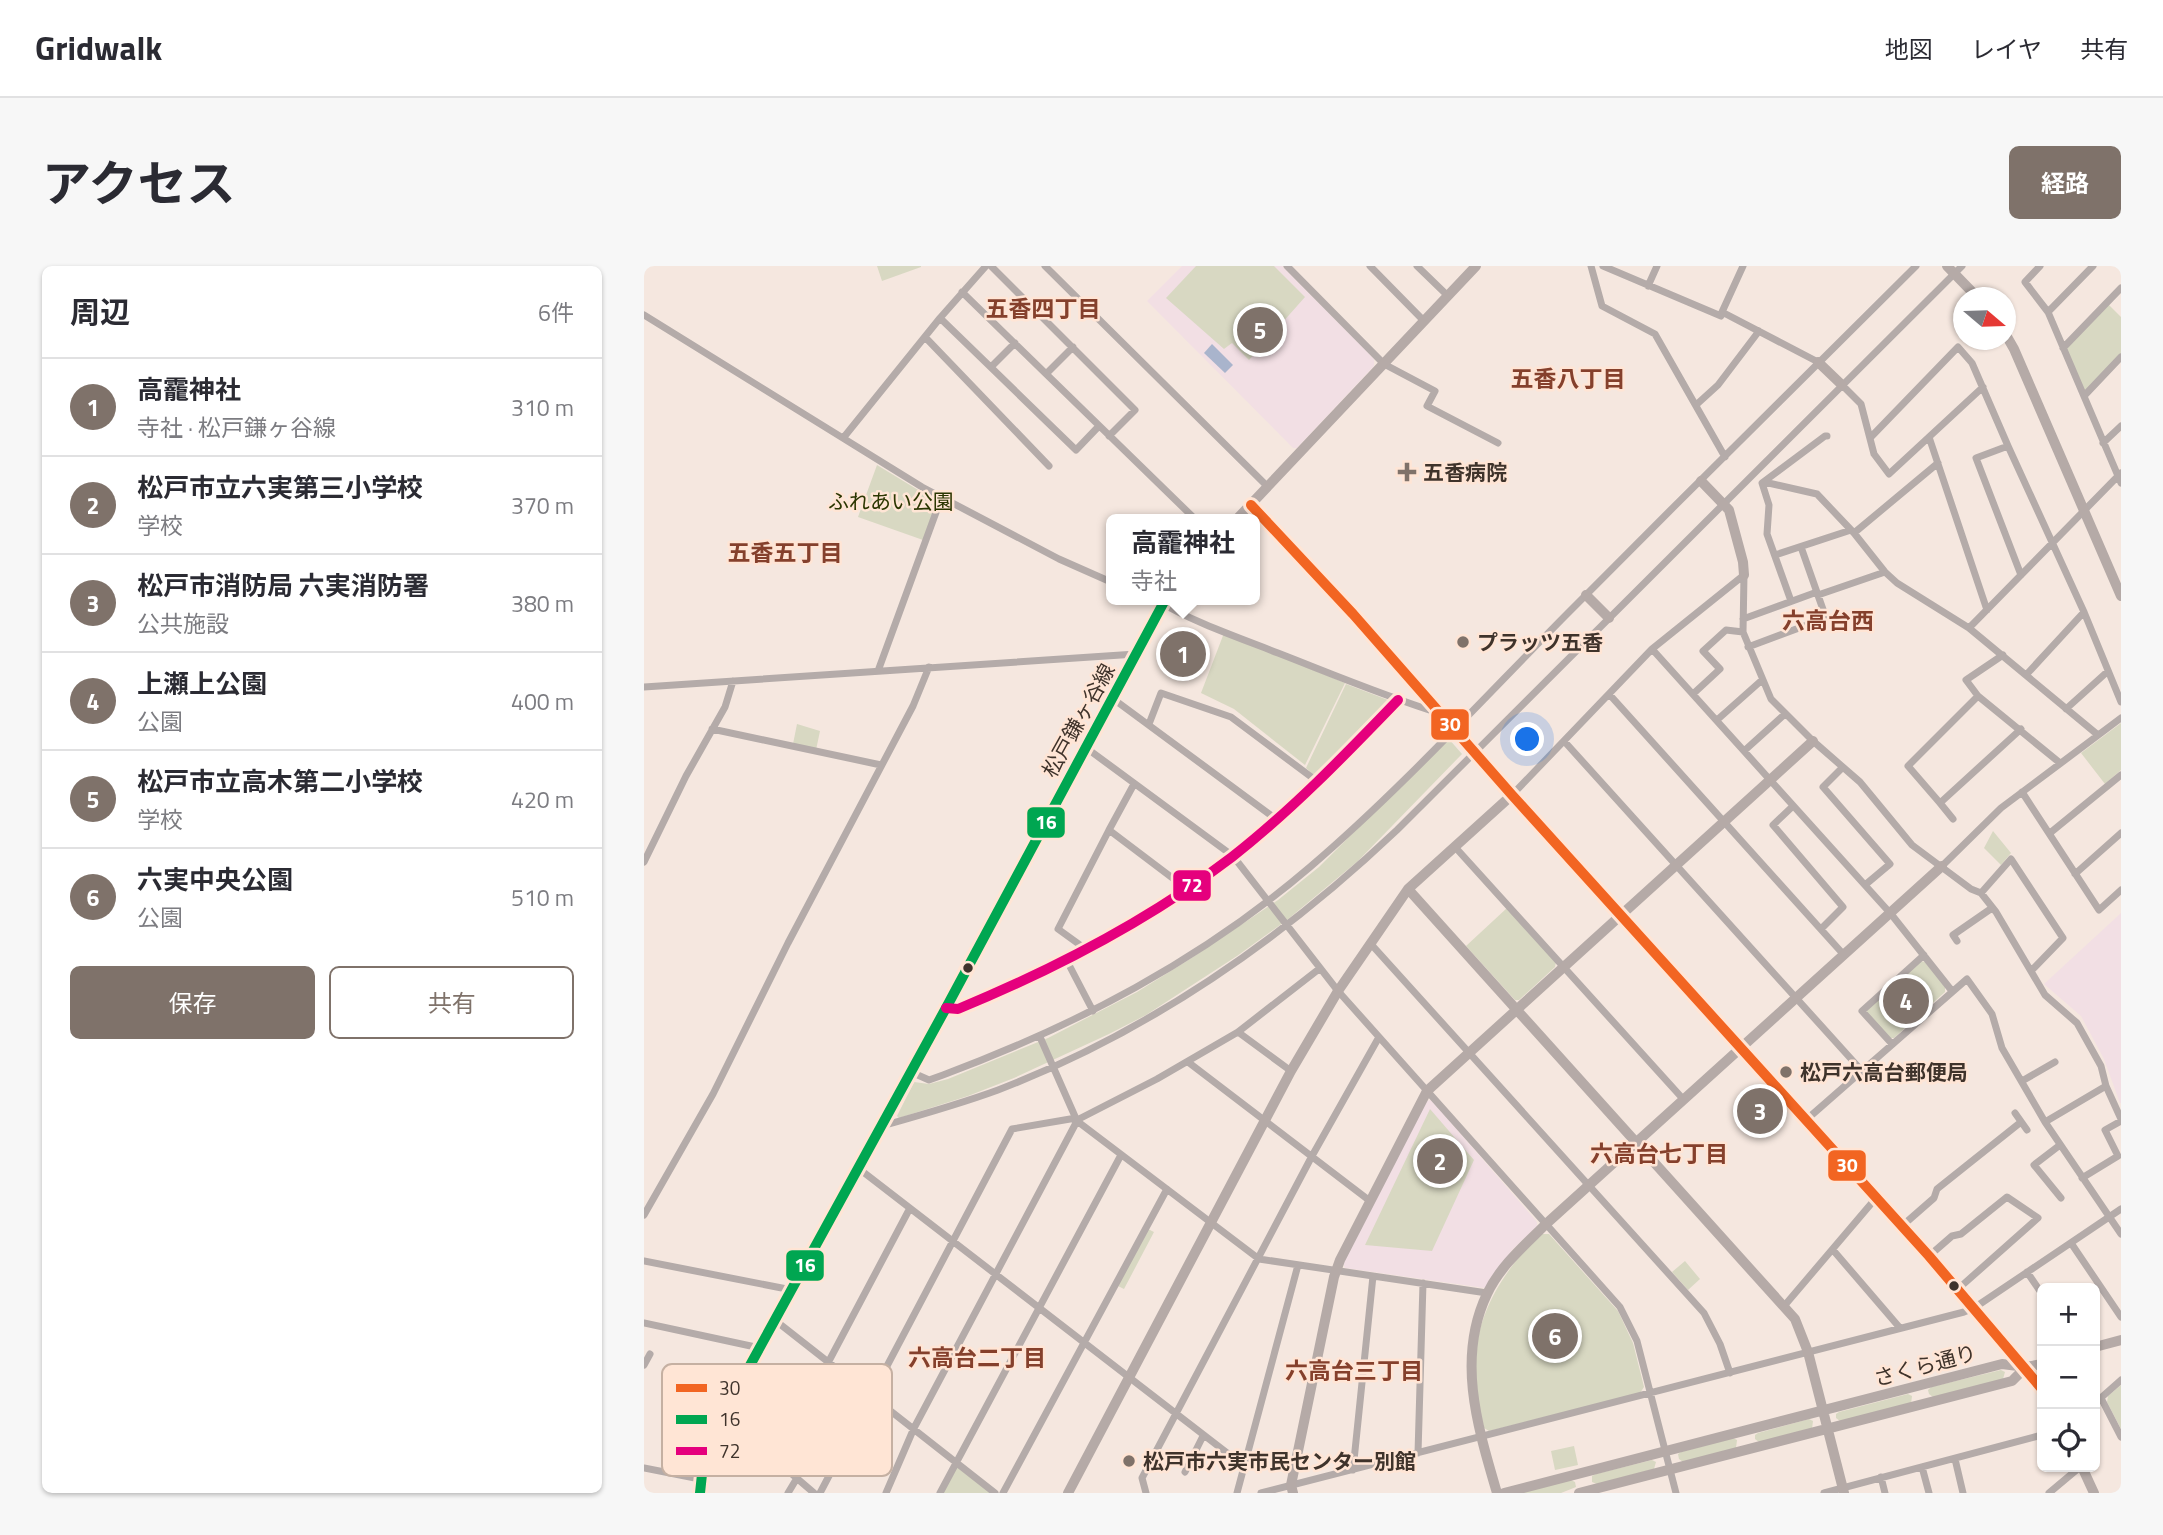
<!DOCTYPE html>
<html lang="ja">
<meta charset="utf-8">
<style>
body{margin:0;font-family:"Titillium Web","Noto Sans JP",sans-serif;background:#f7f7f7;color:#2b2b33}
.controls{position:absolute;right:21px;bottom:21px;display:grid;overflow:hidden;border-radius:10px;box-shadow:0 2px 5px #0004}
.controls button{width:63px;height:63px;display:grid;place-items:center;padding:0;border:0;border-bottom:2px solid #e1e1e2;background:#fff;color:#2b2b33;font:35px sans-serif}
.compass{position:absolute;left:1309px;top:21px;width:63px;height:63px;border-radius:50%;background:#fff;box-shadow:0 2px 5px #0004;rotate:109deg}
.you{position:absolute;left:884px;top:474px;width:24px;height:24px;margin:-18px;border:5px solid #fff;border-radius:50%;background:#1a73e8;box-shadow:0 0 0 10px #1a73e833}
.badge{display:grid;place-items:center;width:46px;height:46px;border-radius:50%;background:#7f726a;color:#fff;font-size:23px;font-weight:700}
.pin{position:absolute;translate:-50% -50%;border:4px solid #fff;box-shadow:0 2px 7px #0006}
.popup{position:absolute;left:462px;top:248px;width:154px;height:91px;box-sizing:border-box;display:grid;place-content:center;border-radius:10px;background:#fff;filter:drop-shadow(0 2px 5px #0005);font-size:23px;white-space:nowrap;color:#7c7c81}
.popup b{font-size:26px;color:#2b2b33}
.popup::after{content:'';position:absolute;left:50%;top:100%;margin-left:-14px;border:14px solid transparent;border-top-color:#fff}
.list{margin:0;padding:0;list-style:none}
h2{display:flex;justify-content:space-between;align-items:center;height:91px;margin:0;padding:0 28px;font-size:30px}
h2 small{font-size:23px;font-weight:400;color:#7c7c81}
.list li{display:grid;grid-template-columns:46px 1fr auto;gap:21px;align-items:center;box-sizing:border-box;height:98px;padding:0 28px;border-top:2px solid #e1e1e2}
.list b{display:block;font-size:26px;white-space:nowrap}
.list p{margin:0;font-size:23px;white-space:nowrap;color:#7c7c81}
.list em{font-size:23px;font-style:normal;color:#7c7c81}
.actions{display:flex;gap:14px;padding:21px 28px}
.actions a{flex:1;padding:16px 0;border:2px solid #7f726a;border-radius:10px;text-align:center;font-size:24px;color:#7f726a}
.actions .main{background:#7f726a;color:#fff}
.icon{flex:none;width:38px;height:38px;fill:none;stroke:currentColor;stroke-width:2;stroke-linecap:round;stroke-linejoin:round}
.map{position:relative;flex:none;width:1477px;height:1227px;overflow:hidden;border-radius:10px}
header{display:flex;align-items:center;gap:42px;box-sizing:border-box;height:98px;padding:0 35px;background:#fff;border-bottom:2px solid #e1e1e2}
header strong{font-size:33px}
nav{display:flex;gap:38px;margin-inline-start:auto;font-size:24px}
.intro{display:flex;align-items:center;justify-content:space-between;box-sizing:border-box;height:168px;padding:0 42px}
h1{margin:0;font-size:49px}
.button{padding:18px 32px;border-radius:10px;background:#7f726a;color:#fff;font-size:24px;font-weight:700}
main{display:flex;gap:42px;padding:0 42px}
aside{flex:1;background:#fff;border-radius:10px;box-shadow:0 2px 5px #0004}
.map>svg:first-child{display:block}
</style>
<header>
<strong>Gridwalk</strong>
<nav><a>地図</a><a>レイヤ</a><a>共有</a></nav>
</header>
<div class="intro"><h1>アクセス</h1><a class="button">経路</a></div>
<main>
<aside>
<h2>周辺<small>6件</small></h2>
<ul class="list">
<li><span class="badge">1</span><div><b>高靇神社</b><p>寺社 · 松戸鎌ヶ谷線</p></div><em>310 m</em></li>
<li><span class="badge">2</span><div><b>松戸市立六実第三小学校</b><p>学校</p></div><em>370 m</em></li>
<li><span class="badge">3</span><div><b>松戸市消防局 六実消防署</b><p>公共施設</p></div><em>380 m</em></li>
<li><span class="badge">4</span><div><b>上瀬上公園</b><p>公園</p></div><em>400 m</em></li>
<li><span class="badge">5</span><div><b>松戸市立高木第二小学校</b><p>学校</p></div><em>420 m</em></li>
<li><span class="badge">6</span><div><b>六実中央公園</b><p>公園</p></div><em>510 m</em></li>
</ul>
<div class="actions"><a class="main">保存</a><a>共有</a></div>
</aside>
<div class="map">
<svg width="1477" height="1227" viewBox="0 0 1477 1227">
<rect width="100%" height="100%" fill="#f5e7df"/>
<path fill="#f2dfe4" d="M 538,0 L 638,0 L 730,93 L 730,100 L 653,182 L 649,182 L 503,35 Z
M 1477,647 L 1477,837 L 1476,837 L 1460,793 L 1437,750 L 1400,718 Z
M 787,834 L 893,956 L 893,960 L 868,984 L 841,1022 L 701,1002 L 699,997 L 782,835 Z"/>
<path fill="#d8d8c2" d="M 233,0 L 277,0 L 277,1 L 238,15 Z
M 552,0 L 630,0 L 661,31 L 605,94 L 588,77 L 580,83 L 522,32 Z
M 1463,37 L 1477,51 L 1477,91 L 1440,130 L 1419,82 Z
M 233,199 L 284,230 L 292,239 L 279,274 L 214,251 Z
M 580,367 L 701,417 L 661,499 L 590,443 L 557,427 Z
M 702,418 L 744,434 L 744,441 L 677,509 L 671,510 L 662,502 Z
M 1477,457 L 1477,504 L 1461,518 L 1437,487 Z
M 153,458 L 176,465 L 172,484 L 149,478 Z
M 804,472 L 818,488 L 714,595 L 643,654 L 593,690 L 502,749 L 465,768 L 370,812 L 324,830 L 255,852 L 253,850 L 270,816 L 285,818 L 304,813 L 404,772 L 493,726 L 546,693 L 634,634 L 675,601 Z
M 1349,565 L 1367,587 L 1357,599 L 1340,582 Z
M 863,642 L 912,696 L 911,701 L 875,734 L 871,734 L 822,680 Z
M 1276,695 L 1281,696 L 1301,721 L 1301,726 L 1250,772 L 1246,772 L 1222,748 L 1223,743 Z
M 786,843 L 830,894 L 788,985 L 721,979 Z
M 504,963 L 510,966 L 480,1023 L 474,1020 Z
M 897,968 L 905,968 L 974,1045 L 989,1077 L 1000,1121 L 996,1127 L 845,1165 L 840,1162 C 837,1148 833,1133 832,1119 C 825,1059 855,1008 897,968 Z
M 1041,995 L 1056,1013 L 1044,1024 L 1028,1006 Z
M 1357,1104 L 1361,1106 L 1359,1113 L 1289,1131 L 1285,1128 L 1284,1124 L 1287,1121 Z
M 1477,1119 L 1477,1163 L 1463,1136 L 1464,1130 Z
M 1264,1128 L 1268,1130 L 1267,1138 L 1196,1155 L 1192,1152 L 1192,1148 L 1195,1146 Z
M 1165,1153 L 1169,1155 L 1168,1163 L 1115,1176 L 1111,1173 L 1111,1169 L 1114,1167 Z
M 1089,1172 L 1093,1174 L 1092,1182 L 1039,1196 L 1035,1193 L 1034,1188 L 1037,1186 Z
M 930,1180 L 934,1199 L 911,1204 L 907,1185 Z
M 1008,1194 L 1012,1196 L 1010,1203 L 953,1218 L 948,1216 L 948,1210 L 952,1208 Z
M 313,1196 L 351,1227 L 296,1227 Z
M 927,1214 L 931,1216 L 932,1221 L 917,1227 L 876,1227 Z"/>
<path fill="#a9b4cc" d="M 568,78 L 589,99 L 581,107 L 560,87 Z"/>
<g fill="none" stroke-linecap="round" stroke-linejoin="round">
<path stroke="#b4aba9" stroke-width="7" d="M 347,0 L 491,144 L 465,170
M 401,0 L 624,221
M 643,0 L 740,98 L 791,125 L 783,140 L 854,177
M 726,0 L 780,55
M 773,0 L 804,30
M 947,0 L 958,40 L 1011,68 L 1081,191
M 959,0 L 1077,50 L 1078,46 L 1174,96
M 1396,0 L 1381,16 L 1404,46 L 1477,217
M 1004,20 L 1013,0
M 318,26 L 551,253
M 1078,46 L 1099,0
M 1404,46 L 1449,0
M 0,49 L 278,221 L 415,293 L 467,316
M 296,52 L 432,184 L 455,160
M 281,71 L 405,200
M 1419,82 L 1477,22
M 348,100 L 371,77
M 403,107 L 429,81
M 1198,119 L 1217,138 L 1230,188 L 1245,208 L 1339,121
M 1440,130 L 1477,91
M 1052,139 L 1074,119 L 1115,65
M 200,171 L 296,52 L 342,0
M 1285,171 L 1343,344
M 1226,172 L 1314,81 L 1328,97 L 1364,180 L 1332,192 L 1377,309
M 1459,177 L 1477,160
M 1364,180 L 1440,346 L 1477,436
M 1120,216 L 1173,228 L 1210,267 L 1241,306 L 1253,317 L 1325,362 L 1454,469
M 1210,267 L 1294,197
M 1131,289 L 1207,264
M 1100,309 L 1099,366 L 1127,433 L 1169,475 L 1216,516 L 1268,579 L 1327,623 L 1337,627 L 1352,646 L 1401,729 L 1433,757 L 1457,800 L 1462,820 L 1477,853
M 1174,329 L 1241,306
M 512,334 C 549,356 593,371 634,387 C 688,408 740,430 795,447
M 1147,335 L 1123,268 L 1125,239 L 1118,217 L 1181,170 L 1183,170
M 1099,353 L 1173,326
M 1325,362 L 1477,207
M 1104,381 L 1182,352 L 1157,281
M 1008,383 L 1247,648 L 1308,725
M 1359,389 L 1322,414 L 1334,430 L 1416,497
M 234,405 L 298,230
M 1382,409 L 1440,346
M 0,421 L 492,388
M 965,428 L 1200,689
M 1049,428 L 1076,403 L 1059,385 L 1082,364 L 1099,366
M 1334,430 L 1264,500 L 1296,537 L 1377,463
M 468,432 L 632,553
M 1422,443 L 1463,406
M 1073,454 L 1118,414
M 505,458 L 517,427 L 587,451 L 674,516
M 68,463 L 237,499
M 920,475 L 1218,805
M 441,481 L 589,590 L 694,725 L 976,1041 L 993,1075 L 1032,1227
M 1100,485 L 1141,448
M 1198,502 L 1179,521 L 1246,598 L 1221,619
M 1378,526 L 1455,644 L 1477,624
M 868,529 L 1008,383 L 1100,309
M 1296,537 L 1309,553
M 1149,540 L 1129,559 L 1199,641 L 1177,663
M 465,564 L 490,518
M 1406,567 L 1477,509
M 811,581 L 1040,834
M 0,596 L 42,510 L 81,441 L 89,415
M 1298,600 L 1357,542 L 1477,452
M 1431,608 L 1477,567
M 1337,627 L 1367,593 L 1419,672 L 1387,705
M 1313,675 L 1309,669 L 1348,642
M 726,677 L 1060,1047 L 1076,1078 L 1086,1107
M 443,684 L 414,663 L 465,564 L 543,623
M 423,695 L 449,745
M 302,742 L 314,743 C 411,703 504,655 588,591 C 648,544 701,489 754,434
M 594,766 L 647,805
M 396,771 L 433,855 L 615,993 L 843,1027
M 1248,778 L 1218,745 L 1280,689
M 544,796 L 726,935
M 267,806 L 285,814 L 299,809 C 433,759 556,695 666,601 C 756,524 838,434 922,349 C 1038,232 1155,116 1272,0
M 1378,815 L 1411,796
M 1371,847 L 1383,864
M 433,854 L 513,813 L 594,766 L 675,703
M 1162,854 L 1323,713 L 1348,748 L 1358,782 L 1401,856 L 1477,968
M 1401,856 L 1462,820
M 238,860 C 277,849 316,838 354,824 C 505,766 637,674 753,564 L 1318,0
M 1416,879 L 1390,899 L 1417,932
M 214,902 L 600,1200
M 1438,912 L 1474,890 L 1461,864 L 1477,855
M 0,949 L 69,828 L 144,677 L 269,440 L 285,401
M 1258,960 L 1290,932 L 1293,923 L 1377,856
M 1427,977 L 1477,1051
M 1189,984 L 1256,1062
M 1285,990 L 1308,970 L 1317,968 L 1363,931 L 1394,952 L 1314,1023
M 0,995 L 148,1024
M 1383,1006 L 1398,1028
M 1141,1039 L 1232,932
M 132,1055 L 351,1227
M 0,1057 L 116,1082
M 0,1099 L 6,1088
M 1457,1132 L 1477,1171
M 1451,1137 L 1477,1114
M 79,1149 L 170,1227
M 774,1187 L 779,1017
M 1311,1193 L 1319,1227
M 132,1195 L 266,942
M 1278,1201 L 1285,1227
M 0,1202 L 56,1213
M 709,1204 L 729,1010
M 541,1206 L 559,1170
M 1237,1211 L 1241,1227
M 144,1227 L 153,1212
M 176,1227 L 368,863 L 432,852
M 242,1227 L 270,1162 L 433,855
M 296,1227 L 477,889
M 359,1227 L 523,923
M 502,1227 L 498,1212 L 668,890 L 735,771
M 593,1227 L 654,999
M 617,1227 L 1320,1046 L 1330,1042 L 1477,943
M 1180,1227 L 1398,1169
M 1405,1227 L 1436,1201"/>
<path stroke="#b5aaa7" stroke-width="10" d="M 1303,0 L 1334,32
M 1362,69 L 1370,83 L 1477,330
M 1174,96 L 1198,119
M 1057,215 L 1085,244 L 1099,296 L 1100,309
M 607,239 L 709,348 L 868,529 L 1285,990 L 1398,1123
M 593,253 L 832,0
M 942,329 L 965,352
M 764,623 L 1151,1053 L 1164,1086 L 1200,1227
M 1451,1081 L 1477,1074
M 1438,1201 L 1450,1227
M 56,1227 L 59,1199 L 76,1154 L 302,742 L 521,334
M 424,1227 L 647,805 L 694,725 L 764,623 L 868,529
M 649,1227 L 647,1219 L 690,1011 L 696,994 L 783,825 L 1169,475
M 853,1227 C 834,1162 812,1093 843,1028 C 856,1000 881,979 902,958 L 1298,600
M 860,1227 L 1358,1098 L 1382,1101 L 1398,1098
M 935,1227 L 1368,1115 L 1382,1101"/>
<defs>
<path id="bus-1" d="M 607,239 L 709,348 L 868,529 L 1285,990 L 1398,1123"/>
<path id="bus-2" d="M 56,1227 L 59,1199 L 76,1154 L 302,742 L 521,334"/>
<path id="bus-3" d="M 302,742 L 314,743 C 411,703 504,655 588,591 C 648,544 701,489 754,434"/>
</defs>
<use href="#bus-1" stroke="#ffe5d5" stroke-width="16"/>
<use href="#bus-2" stroke="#ffe5d5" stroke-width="16"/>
<use href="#bus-3" stroke="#ffe5d5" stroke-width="16"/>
<use href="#bus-1" stroke="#f26522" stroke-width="10"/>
<use href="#bus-2" stroke="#00a651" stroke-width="10"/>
<use href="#bus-3" stroke="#e5007d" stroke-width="10"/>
</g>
<g fill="#7f726a" stroke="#ffe5d5" stroke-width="2.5">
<path d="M759.5 195.5h7v7h7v7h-7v7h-7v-7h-7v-7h7z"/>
<circle cx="819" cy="376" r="7"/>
<circle cx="1142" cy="806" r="7"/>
<circle cx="485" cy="1195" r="7"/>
</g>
<g fill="#3f332b" stroke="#ffe5d5" stroke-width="2.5">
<circle cx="324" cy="702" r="6"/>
<circle cx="1310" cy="1020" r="6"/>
</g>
<g text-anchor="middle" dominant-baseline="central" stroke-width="5" stroke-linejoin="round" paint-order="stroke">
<g font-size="21" font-weight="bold" fill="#3f332b" stroke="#ffe5d5" text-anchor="start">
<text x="779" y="206">五香病院</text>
<text x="833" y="376">プラッツ五香</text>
<text x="1156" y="806">松戸六高台郵便局</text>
<text x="499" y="1195">松戸市六実市民センター別館</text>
</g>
<g font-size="21" fill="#2b3601" stroke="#ffe5d5">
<text x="247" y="235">ふれあい公園</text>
</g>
<g font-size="21" fill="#3f332b" stroke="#ffe5d5">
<text transform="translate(434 454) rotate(-61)">松戸鎌ヶ谷線</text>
<text transform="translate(1281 1099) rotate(-15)">さくら通り</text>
</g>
<g font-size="23" font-weight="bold" fill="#85402c" stroke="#ffe5d5">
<text x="399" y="42">五香四丁目</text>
<text x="924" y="112">五香八丁目</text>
<text x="141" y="286">五香五丁目</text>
<text x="1184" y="354">六高台西</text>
<text x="1015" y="887">六高台七丁目</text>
<text x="333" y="1091">六高台二丁目</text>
<text x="710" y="1104">六高台三丁目</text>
</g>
</g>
<rect x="18" y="1098" width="230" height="112" rx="10" fill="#ffe5d5" stroke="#c5b0a2" stroke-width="2"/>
<rect x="32" y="1118" width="31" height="8" fill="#f26522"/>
<rect x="32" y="1149" width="31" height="9" fill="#00a651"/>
<rect x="32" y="1181" width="31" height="8" fill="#e5007d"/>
<g font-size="19" fill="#3f332b">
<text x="75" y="1129">30</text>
<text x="75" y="1160">16</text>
<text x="75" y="1192">72</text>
</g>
<g stroke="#ffe5d5" stroke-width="2.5">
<rect x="786" y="442" width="40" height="33" rx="7" fill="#f26522"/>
<rect x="382" y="540" width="40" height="33" rx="7" fill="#00a651"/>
<rect x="528" y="603" width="40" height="33" rx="7" fill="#e5007d"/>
<rect x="1183" y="883" width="40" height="33" rx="7" fill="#f26522"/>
<rect x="141" y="983" width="40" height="33" rx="7" fill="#00a651"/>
</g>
<g font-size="19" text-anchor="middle" font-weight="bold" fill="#fff">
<text x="806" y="465">30</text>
<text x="402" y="563">16</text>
<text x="548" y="626">72</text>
<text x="1203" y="906">30</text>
<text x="161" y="1006">16</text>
</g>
</svg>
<div class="controls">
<button>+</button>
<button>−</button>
<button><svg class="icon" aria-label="locate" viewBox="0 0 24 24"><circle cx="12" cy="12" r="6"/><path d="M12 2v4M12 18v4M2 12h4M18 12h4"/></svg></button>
</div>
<svg class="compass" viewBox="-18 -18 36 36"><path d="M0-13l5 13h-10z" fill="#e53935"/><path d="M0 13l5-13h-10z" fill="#7c7c81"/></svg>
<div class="you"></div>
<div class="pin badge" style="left:539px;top:388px">1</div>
<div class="popup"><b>高靇神社</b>寺社</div>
<div class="pin badge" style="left:796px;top:895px">2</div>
<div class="pin badge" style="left:1116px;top:845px">3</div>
<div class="pin badge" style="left:1262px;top:735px">4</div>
<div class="pin badge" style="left:616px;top:64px">5</div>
<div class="pin badge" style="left:911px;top:1070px">6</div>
</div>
</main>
